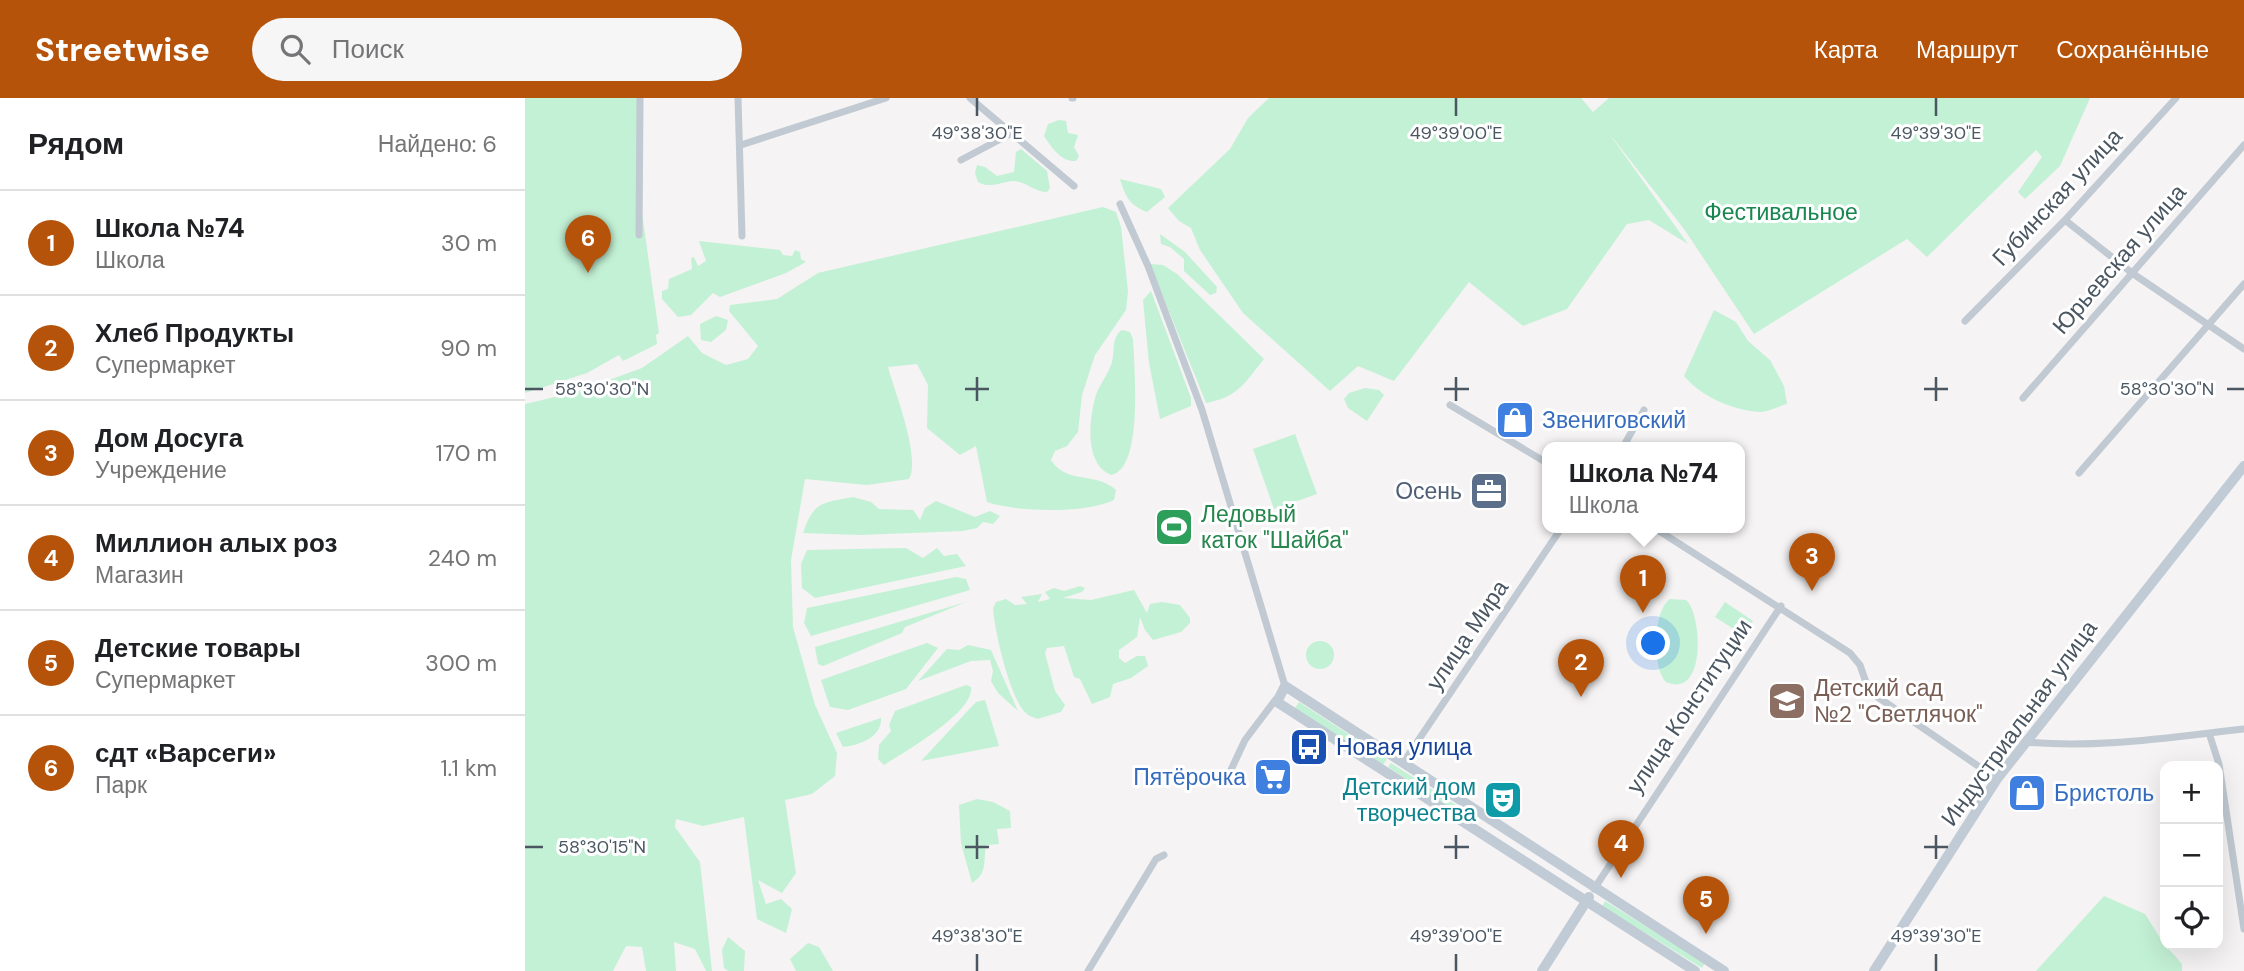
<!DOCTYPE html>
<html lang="ru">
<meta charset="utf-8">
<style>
body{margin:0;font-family:"DM Sans",sans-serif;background:#f6f6f6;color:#202124}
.controls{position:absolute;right:21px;bottom:21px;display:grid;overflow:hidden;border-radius:14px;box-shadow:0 7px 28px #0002}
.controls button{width:63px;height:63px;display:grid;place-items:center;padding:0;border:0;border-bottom:2px solid #e0e0e0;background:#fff;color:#202124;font:35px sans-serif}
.you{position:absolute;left:1129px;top:546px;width:24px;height:24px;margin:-18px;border:5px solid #fff;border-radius:50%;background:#1a73e8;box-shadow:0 0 0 10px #1a73e833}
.badge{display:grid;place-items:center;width:46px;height:46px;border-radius:50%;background:#b45309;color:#fff;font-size:23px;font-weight:700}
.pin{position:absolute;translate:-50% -58px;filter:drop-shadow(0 2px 4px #0008)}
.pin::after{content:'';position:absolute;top:37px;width:24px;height:21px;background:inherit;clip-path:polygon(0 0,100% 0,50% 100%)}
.popup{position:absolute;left:1017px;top:344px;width:203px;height:91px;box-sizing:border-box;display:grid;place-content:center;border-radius:14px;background:#fff;filter:drop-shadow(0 2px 5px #0005);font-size:23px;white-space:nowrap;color:#757577}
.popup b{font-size:26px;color:#202124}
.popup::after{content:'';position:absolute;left:50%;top:100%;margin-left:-14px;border:14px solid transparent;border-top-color:#fff}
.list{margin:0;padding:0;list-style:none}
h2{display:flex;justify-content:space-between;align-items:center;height:91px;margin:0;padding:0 28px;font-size:30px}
h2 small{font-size:23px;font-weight:400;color:#757577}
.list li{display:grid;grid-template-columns:46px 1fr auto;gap:21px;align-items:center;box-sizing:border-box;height:105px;padding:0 28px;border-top:2px solid #e0e0e0}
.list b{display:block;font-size:26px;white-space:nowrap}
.list p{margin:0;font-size:23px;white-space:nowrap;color:#757577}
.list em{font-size:23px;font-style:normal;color:#757577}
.icon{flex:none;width:38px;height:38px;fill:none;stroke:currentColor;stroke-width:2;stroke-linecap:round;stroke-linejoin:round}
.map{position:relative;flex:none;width:1719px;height:873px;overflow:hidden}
header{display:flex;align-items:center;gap:42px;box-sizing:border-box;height:98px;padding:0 35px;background:#b45309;color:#fff}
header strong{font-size:33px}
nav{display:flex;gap:38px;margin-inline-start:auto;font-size:24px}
.search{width:490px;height:63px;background:#f6f6f6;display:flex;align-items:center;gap:18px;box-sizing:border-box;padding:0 24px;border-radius:38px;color:#757577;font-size:26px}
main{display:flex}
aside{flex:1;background:#fff}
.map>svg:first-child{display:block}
</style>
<header>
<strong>Streetwise</strong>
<div class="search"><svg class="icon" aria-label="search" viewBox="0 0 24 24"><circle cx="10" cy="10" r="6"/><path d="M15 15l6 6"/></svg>Поиск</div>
<nav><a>Карта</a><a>Маршрут</a><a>Сохранённые</a></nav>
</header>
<main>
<aside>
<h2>Рядом<small>Найдено: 6</small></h2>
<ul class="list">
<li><span class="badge">1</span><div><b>Школа №74</b><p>Школа</p></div><em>30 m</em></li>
<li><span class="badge">2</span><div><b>Хлеб Продукты</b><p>Супермаркет</p></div><em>90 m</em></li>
<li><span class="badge">3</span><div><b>Дом Досуга</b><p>Учреждение</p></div><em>170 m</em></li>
<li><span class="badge">4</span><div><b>Миллион алых роз</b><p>Магазин</p></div><em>240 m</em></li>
<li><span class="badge">5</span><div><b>Детские товары</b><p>Супермаркет</p></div><em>300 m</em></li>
<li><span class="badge">6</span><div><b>сдт «Варсеги»</b><p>Парк</p></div><em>1.1 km</em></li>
</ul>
</aside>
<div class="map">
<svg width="1719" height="873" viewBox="0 0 1719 873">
<rect width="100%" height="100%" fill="#f5f3f3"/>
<path fill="#c3f1d5" d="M 0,0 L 118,0 L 117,115 L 134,235 L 131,237 L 132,246 L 98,263 L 94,257 L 62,275 L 0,295 Z
M 744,0 L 1056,0 L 1068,14 L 1084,0 L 1565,0 L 1535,68 L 1500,101 L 1493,94 L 1517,59 L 1511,52 L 1402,159 L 1382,141 L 1229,236 L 1159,131 L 1083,34 L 1163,146 L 1124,122 L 1102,126 L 1042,211 L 998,228 L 944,184 L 869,283 L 833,268 L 805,293 L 718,215 L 675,152 L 666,130 L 654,123 L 643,110 L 705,51 L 723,20 Z
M 534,22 L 541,23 L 543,35 L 553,37 L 549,49 L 554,58 L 551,63 C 536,64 527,50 519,38 L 523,26 Z
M 496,51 L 522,73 L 525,90 L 522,94 C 509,94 501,83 488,83 C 476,84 465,91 453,84 L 450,75 L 452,67 L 460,69 L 472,78 L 489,74 L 491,54 Z
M 595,81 L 636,91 L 640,99 L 622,114 C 604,107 600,98 595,81 Z
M 578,109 L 591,114 L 596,129 L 603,193 L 601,212 L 570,257 L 557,297 L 553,334 L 542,348 L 530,353 L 526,362 C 542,387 570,373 591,392 L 589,402 C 559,416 493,414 462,404 L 451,348 L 435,357 L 402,330 L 403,287 L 392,266 L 363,269 C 370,295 396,359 384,381 L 342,387 L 280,381 L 266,462 L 268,529 L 290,607 L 312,655 L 310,678 L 287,696 L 260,702 L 271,775 L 257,795 L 233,782 L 241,806 L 256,801 L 267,811 L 261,835 L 232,821 L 219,719 L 178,728 L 151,721 L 150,729 L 175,764 L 187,873 L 181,873 L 170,851 L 149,844 L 151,873 L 121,873 L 117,849 L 101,848 L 88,873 L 0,873 L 0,306 L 51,294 L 117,270 L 163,238 L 177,255 L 201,267 L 223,261 L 233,248 L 204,213 L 205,207 L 252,201 L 293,175 Z
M 635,136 L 660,154 L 692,189 L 691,195 L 685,197 L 659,173 L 659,161 L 645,149 L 636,146 Z
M 174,143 L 255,152 L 258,157 L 267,158 L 270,152 L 275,154 L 276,161 L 281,164 L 261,175 L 195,199 L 188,195 L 166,217 L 153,219 L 137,201 L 137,193 L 143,191 L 144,181 L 167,171 L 166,160 L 169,159 L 173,168 L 181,163 Z
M 625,166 L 638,167 L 652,176 L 739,261 C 719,285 714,299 681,305 Z
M 626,193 L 666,300 L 666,308 L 635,321 L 624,265 L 618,202 Z
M 1189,212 L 1211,224 L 1223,243 L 1245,262 L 1259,288 L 1262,306 C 1254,308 1243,314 1235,314 C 1207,312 1177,299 1159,278 Z
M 191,218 L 203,222 L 201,232 L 186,244 L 176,242 L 175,226 Z
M 597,232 L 605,234 L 608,241 C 609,267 619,371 586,377 C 559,366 564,321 571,297 C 575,286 582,278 586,267 C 591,255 585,240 597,232 Z
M 840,290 L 854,292 L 859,297 L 842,323 L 823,310 L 819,301 L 824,295 Z
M 770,336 L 792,396 L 749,411 L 728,351 Z
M 328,399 L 346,404 L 354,411 L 388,412 L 395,422 L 400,410 L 411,403 L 450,419 L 465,413 L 475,418 L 468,426 L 458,424 L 452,430 L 438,433 L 335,437 L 278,435 C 289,403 297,405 328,399 Z
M 381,450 L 398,460 L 412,450 L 419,458 L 432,456 L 441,468 L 290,500 L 277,490 L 276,466 L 282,452 Z
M 431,479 L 441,481 L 445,492 L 286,538 L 279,525 L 282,510 Z
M 555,488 L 560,490 L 557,494 L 538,500 L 566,502 L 609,492 L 622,515 L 625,506 L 637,504 L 655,507 L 665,520 L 665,525 L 656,534 L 628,542 L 620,532 L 615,519 L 612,539 L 594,552 L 594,560 L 600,565 L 612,558 L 620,558 L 623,568 L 606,580 L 588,586 L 585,599 L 567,606 L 555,581 L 549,579 L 539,548 L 522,550 L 520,555 L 530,593 L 540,607 L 536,614 L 512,621 C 509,619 505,619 502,616 C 486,605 469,531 468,510 L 471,504 L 481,501 L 490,507 L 502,506 L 496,499 L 517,496 L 513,504 L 525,501 L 520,494 L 529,490 L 539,493 Z
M 1145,501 L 1161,502 C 1177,515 1182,602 1141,584 C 1127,571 1128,512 1145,501 Z
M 441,504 L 380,529 L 377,535 L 298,568 L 293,566 L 290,549 Z
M 1200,504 L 1228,523 L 1218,537 L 1190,519 Z
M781 557a14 14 0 1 1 28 0a14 14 0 1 1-28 0Z
M 402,545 L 413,550 L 381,591 L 323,612 L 305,609 L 296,582 Z
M 443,547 L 466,552 L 493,613 L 473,595 L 466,583 L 468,573 L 465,562 L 446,563 L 393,583 L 422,551 L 434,552 Z
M 441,587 L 446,589 C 450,614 378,655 359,667 L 353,661 L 354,647 L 366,633 L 364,627 L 370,613 Z
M 460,602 L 474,648 L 396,663 L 451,604 Z
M 774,604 L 862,661 L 858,667 L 770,610 Z
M 356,620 C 357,639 335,647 318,649 L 311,635 Z
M 866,665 L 948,718 L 945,723 L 863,669 Z
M 452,701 L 468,704 L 485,713 L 486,730 L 472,731 L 474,746 L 461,747 C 458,764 463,775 447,785 L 436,745 L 434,707 Z
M 1579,798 L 1620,816 L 1637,843 L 1657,866 L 1657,873 L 1511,873 Z
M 1080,803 L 1180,865 L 1177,870 L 1077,808 Z
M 203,839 L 220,853 L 219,873 L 203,873 L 199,870 L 197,852 Z
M 283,845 L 294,849 L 308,873 L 271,873 L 265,861 Z"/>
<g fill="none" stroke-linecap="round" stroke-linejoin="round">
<path stroke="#c1cad2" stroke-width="7" d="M 213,0 L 217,138
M 445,0 L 549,88
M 547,0 L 548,0
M 216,47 L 361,0
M 436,62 L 485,36
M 595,106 L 623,168 L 677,312 L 760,588
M 1540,122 L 1607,175 L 1719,251
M 114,137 L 115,0
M 1440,223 L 1540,122 L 1651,0
M 1498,300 L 1719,47
M 925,307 L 1022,365
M 1098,349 L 1119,312
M 1554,375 L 1719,186
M 1128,429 L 1325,555 L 1335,567 L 1344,593 L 1472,681
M 1684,635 L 1694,666 L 1719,831
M 1500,644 C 1574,651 1646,639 1719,631
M 878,665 L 1037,429
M 704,676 L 720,642 L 751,601
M 1069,791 L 1256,508
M 563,873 L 631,761 L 639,757"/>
<path stroke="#c1cbd6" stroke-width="10" d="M 1017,873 L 1064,799
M 1170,873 L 752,604 L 760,588 L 1199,873
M 1349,873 L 1472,681 L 1719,368"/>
</g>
<path fill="none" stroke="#4a5661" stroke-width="2.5" d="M 452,0 L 452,18M 931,0 L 931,18M 1411,0 L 1411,18M 452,279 L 452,303M 931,279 L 931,303M 1411,279 L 1411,303M 0,291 L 18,291M 440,291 L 464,291M 919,291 L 944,291M 1399,291 L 1423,291M 1702,291 L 1719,291M 452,737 L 452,761M 931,737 L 931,761M 1411,737 L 1411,761M 0,749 L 18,749M 440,749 L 464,749M 919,749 L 944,749M 1399,749 L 1423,749M 452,856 L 452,873M 931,856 L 931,873M 1411,856 L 1411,873"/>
<defs>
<symbol id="shop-square" viewBox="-11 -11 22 22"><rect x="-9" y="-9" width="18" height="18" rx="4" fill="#3f7fe0" stroke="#fff"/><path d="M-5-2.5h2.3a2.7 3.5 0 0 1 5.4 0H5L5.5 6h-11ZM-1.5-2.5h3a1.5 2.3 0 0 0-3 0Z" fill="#fff"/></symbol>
<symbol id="office-square" viewBox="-11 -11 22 22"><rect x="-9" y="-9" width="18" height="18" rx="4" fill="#5c6f8a" stroke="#fff"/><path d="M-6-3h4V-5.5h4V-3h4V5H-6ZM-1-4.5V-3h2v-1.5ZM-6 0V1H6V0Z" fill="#fff"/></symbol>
<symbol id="stadium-square" viewBox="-11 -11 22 22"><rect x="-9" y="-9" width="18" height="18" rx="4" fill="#2e9e5b" stroke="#fff"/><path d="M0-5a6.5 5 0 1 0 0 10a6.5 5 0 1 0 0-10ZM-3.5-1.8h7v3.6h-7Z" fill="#fff"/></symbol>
<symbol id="school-square" viewBox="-11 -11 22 22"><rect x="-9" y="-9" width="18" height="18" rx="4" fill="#8d6e63" stroke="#fff"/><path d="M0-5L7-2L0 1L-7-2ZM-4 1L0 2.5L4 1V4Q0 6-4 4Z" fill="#fff"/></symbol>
<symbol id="bus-square" viewBox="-11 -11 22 22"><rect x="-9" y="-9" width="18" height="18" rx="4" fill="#1a4fb4" stroke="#fff"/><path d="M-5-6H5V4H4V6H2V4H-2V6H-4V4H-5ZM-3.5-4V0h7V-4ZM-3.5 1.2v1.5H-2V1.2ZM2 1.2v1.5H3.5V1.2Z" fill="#fff"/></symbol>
<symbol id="supermarket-square" viewBox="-11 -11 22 22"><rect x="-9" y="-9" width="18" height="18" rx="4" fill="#3f7fe0" stroke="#fff"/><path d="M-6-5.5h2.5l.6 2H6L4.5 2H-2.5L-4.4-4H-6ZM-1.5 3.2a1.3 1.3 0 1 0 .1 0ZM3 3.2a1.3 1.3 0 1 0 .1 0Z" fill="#fff"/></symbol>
<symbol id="theatre-square" viewBox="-11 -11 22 22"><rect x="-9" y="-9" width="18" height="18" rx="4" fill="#0f9aa8" stroke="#fff"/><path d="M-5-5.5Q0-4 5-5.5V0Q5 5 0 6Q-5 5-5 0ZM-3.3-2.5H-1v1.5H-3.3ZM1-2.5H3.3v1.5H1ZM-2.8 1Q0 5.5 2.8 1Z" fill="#fff"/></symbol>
</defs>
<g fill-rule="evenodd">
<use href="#shop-square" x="968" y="300" width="44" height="44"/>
<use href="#office-square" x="942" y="371" width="44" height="44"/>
<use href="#stadium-square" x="627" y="407" width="44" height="44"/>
<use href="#school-square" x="1240" y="581" width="44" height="44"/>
<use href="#bus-square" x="762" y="627" width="44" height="44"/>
<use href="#supermarket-square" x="726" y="657" width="44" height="44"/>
<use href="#shop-square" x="1480" y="673" width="44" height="44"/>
<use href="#theatre-square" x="956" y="680" width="44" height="44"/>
</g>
<g text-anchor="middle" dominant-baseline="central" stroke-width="6" stroke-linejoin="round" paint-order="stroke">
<g font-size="23" fill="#4a5661" stroke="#fff">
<text transform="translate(1532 99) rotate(-47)">Губинская улица</text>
<text transform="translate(1594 161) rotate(-49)">Юрьевская улица</text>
<text transform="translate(942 537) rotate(-56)">улица Мира</text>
<text transform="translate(1164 608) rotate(-56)">улица Конституции</text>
<text transform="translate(1494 625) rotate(-54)">Индустриальная улица</text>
</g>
<g font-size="23" fill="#17864f" stroke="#fff">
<text x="1256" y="114">Фестивальное</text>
</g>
<g font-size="23" fill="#366cbe" stroke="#fff" text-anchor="start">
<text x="1017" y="322">Звениговский</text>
<text x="721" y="679" text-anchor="end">Пятёрочка</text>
<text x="1529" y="695">Бристоль</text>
</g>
<g font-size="23" fill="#4e5e75" stroke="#fff" text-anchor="end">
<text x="937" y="393">Осень</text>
</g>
<g font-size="23" fill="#27864d" stroke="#fff" text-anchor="start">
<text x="676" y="416">Ледовый<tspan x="676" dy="26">каток "Шайба"</tspan></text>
</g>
<g font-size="23" fill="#785e54" stroke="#fff" text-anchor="start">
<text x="1289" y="590">Детский сад<tspan x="1289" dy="26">№2 "Светлячок"</tspan></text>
</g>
<g font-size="23" fill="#164399" stroke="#fff" text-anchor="start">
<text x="811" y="649">Новая улица</text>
</g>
<g font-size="23" fill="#0d838f" stroke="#fff" text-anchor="end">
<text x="951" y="689">Детский дом<tspan x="951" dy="26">творчества</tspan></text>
</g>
</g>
<g font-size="18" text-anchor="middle" fill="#4a5661" stroke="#fff" stroke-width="6" stroke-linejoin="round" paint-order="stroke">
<text x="452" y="41">49°38'30"E</text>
<text x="931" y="41">49°39'00"E</text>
<text x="1411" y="41">49°39'30"E</text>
<text x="77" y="297">58°30'30"N</text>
<text x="1642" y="297">58°30'30"N</text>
<text x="77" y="755">58°30'15"N</text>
<text x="452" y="844">49°38'30"E</text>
<text x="931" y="844">49°39'00"E</text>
<text x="1411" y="844">49°39'30"E</text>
</g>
</svg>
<div class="controls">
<button>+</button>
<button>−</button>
<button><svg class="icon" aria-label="locate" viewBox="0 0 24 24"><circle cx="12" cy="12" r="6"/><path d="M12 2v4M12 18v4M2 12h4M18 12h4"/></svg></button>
</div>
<div class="you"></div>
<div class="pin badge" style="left:1118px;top:515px">1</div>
<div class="popup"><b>Школа №74</b>Школа</div>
<div class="pin badge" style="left:1056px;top:599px">2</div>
<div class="pin badge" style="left:1287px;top:493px">3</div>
<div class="pin badge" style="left:1096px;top:780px">4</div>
<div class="pin badge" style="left:1181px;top:836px">5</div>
<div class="pin badge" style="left:63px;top:175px">6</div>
</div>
</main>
